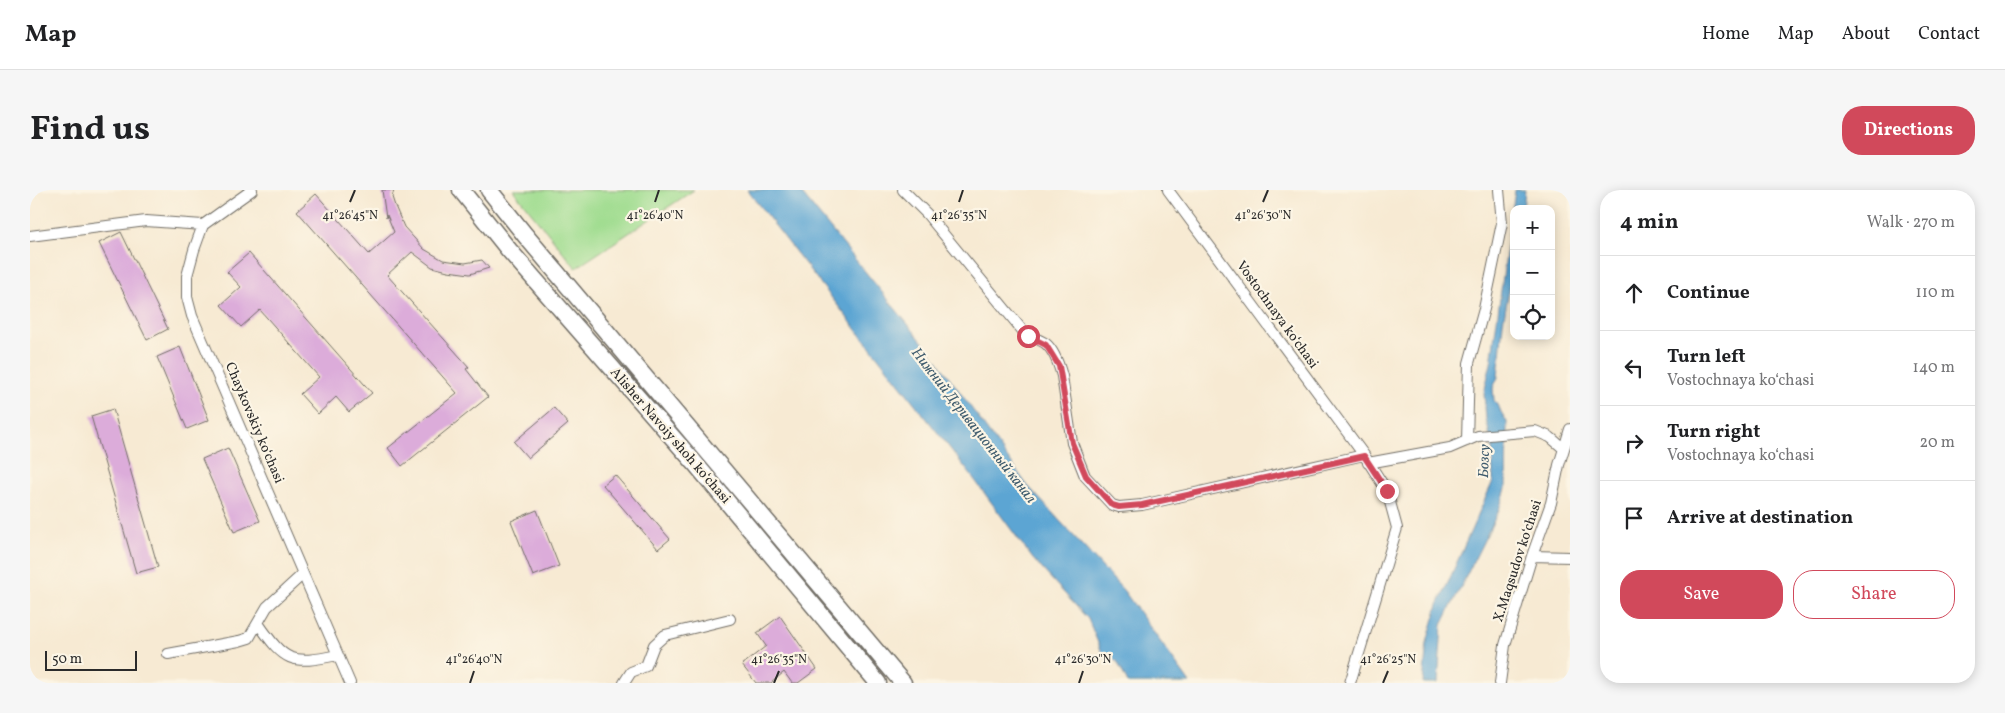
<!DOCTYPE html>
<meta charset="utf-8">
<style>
body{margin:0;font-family:Vollkorn,serif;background:#f6f6f6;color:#202124}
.controls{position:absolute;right:15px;top:15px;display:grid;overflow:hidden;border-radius:10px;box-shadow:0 2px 12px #0003}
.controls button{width:45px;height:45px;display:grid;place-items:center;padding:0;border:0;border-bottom:1px solid #e0e0e0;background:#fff;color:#202124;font:25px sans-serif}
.scale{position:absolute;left:15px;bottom:12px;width:92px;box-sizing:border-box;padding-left:5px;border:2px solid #2b2b2b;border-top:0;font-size:14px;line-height:18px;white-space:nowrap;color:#2b2b2b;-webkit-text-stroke:4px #fcf5e5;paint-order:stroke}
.stop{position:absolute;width:15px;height:15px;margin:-11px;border:4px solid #d1495b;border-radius:50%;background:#fff}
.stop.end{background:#d1495b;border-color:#fff;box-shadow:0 1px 5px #0008}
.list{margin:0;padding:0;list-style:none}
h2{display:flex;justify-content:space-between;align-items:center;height:65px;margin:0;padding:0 20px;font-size:21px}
h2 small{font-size:16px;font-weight:400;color:#757577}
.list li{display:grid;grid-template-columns:32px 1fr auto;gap:15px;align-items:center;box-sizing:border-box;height:75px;padding:0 20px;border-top:1px solid #e0e0e0}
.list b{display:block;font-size:19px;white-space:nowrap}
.list p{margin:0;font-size:16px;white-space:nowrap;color:#757577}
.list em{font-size:16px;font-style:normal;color:#757577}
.actions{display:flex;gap:10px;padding:15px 20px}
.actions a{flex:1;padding:11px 0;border:1px solid #d1495b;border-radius:20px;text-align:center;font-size:18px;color:#d1495b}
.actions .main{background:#d1495b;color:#fff}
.icon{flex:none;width:28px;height:28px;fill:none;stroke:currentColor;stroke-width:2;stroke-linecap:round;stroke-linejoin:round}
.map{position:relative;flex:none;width:1540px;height:493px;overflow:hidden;border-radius:20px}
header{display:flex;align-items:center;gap:30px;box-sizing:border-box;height:70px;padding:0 25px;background:#fff;border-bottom:1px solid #e0e0e0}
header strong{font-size:24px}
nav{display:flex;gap:28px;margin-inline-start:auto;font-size:18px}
.intro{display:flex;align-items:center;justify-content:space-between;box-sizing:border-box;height:120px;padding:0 30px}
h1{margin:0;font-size:35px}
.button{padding:12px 22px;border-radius:20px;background:#d1495b;color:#fff;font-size:18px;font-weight:700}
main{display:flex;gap:30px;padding:0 30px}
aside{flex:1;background:#fff;border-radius:20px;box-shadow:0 2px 12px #0003}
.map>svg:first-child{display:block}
</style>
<header>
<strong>Map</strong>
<nav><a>Home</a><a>Map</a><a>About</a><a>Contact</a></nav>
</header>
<div class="intro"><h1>Find us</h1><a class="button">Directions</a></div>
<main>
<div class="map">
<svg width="1540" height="493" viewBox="0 0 1540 493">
<rect width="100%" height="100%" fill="#fcf5e5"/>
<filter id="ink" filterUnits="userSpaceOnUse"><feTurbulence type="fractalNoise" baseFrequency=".02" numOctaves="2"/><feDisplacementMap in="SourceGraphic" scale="10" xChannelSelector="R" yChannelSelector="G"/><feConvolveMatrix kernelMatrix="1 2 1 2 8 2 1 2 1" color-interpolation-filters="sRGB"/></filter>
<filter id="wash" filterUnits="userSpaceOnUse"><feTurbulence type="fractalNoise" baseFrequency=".0096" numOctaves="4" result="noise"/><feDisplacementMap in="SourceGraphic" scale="20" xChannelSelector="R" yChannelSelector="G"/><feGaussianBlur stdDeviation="1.12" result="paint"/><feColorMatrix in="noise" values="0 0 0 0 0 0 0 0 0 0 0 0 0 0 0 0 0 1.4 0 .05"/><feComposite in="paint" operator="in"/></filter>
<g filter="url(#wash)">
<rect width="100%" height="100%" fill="#f7ead3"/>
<path fill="#a1dd91" stroke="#66845e" d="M 483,0 L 664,0 L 546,78 Z"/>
<path fill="#5ca5d3" stroke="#44687f" d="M 717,0 L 769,0 L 903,165 L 997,295 L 1094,401 L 1160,493 L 1098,493 L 1087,471 L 1074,467 L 1058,429 L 1003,369 L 944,289 Z
M 1485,0 L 1495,0 L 1493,19 L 1484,19 L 1484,74 L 1473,133 L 1468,187 L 1463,198 L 1464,210 L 1477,232 L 1476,299 L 1468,322 L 1412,435 L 1408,493 L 1393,493 L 1397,452 L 1408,415 L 1463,291 L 1462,255 L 1456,229 L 1454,203 L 1461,173 Z"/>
<g id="blocks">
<path fill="#dcacda" d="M 352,0 L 364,0 L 362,7 L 365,16 L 374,37 L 394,59 L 413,70 L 435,73 L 452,70 L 459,78 L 440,84 L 418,81 L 402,77 L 382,62 L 357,85 L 439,177 L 436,179 L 458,207 L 372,276 L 358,258 L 427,203 L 267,21 L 286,4 L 339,64 L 364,42 L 357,25 L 356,28 Z
M 91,42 L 138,139 L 117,150 L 69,53 Z
M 219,63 L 342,203 L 319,222 L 306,207 L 288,224 L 270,204 L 289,187 L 230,120 L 211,137 L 191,115 L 211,97 L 197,82 Z
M 150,157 L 179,230 L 157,239 L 127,167 Z
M 524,218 L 538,234 L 498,268 L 484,252 Z
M 83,219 L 128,377 L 106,383 L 61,226 Z
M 198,258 L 230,331 L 204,342 L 172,269 Z
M 585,285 L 640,349 L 628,359 L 573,295 Z
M 507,320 L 529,376 L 503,386 L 481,331 Z
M 750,426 L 787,479 L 768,493 L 762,493 L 754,482 L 741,493 L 726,493 L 712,475 L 736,456 L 727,443 Z"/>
</g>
</g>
<g filter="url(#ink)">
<use href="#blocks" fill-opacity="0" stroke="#726e66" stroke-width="1"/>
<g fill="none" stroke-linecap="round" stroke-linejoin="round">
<defs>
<path id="minor" d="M 222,0 L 173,35 L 164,60 L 157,86 L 157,107 L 162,126 L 320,493
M 873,0 L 897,24 L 993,141 C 999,147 1007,148 1015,153 C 1024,160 1029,175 1032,186 L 1042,253 L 1055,286 L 1082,315 L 1089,317 L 1112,315 L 1334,265
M 1138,0 L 1334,265 L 1357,301 L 1367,338 L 1320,493
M 0,46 L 116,31 L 173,35
M 1437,251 L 1439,173 L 1454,119 L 1472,33 L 1469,0
M 1338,273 L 1420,258 L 1448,246 L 1505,241 L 1520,247 L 1533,258
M 1502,366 L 1540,367
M 228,433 C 255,472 260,475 308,465
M 138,464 L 209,451 L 219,448 L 237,417 L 273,384
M 594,493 L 601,482 L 616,476 L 624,455 L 635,445 L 700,429
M 1470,493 L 1475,455 L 1502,366 L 1521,313 L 1529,275 L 1540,239"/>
<path id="primary" d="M 431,0 L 479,60 L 664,272 L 848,493
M 459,0 L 495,45 L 873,493"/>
</defs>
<use href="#minor" stroke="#726e66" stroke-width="12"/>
<use href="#primary" stroke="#726e66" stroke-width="19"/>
<use href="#minor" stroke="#fff" stroke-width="10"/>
<use href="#primary" stroke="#fff" stroke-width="16"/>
</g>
</g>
<g fill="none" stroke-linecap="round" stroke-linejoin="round" filter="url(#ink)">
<path stroke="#d1495b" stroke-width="6" d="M 998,146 L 1016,155 L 1029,176 L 1042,253 L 1056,286 L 1082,315 L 1089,317 L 1112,315 L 1334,266 L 1357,301"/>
</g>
<path fill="none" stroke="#2b2b2b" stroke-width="2" d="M 320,12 L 325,0M 625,12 L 629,0M 929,12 L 933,0M 1233,12 L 1238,0M 440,493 L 444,481M 744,493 L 749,481M 1049,493 L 1053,481M 1353,493 L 1358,481"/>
<g text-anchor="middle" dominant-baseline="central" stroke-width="4.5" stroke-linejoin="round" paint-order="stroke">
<g font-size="14" fill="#2b2b2b" stroke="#fcf5e5">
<text transform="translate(1247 125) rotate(54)">Vostochnaya ko‘chasi</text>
<text transform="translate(224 233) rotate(67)">Chaykovskiy ko‘chasi</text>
<text transform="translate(640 246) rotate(49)">Alisher Navoiy shoh koʻchasi</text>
<text transform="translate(1488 371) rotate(-72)">X.Maqsudov ko‘chasi</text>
</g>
<g font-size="15" font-style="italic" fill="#3f5c6e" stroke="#fcf5e5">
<text transform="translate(943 236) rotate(52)">Нижний Деривационный канал</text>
<text transform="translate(1455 271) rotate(-88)">Бозсу</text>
</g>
</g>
<g font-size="12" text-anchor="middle" fill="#2b2b2b" stroke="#fcf5e5" stroke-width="4.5" stroke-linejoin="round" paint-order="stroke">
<text x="1233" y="29">41°26'30"N</text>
<text x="320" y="29">41°26'45"N</text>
<text x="625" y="29">41°26'40"N</text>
<text x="929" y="29">41°26'35"N</text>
<text x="444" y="473">41°26'40"N</text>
<text x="749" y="473">41°26'35"N</text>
<text x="1053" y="473">41°26'30"N</text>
<text x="1358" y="473">41°26'25"N</text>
</g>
</svg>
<div class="controls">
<button>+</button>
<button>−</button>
<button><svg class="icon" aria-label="locate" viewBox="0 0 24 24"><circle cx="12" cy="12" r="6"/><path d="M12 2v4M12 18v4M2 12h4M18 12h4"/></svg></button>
</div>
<div class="scale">50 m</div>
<div class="stop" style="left:998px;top:146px"></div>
<div class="stop end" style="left:1357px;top:301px"></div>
</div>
<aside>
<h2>4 min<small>Walk · 270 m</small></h2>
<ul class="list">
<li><svg class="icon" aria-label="ahead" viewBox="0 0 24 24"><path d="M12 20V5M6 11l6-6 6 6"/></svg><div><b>Continue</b></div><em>110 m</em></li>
<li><svg class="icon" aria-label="left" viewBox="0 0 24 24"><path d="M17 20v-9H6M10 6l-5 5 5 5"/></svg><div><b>Turn left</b><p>Vostochnaya ko‘chasi</p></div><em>140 m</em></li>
<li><svg class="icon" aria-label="right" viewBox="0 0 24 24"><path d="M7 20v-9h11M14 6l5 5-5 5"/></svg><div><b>Turn right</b><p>Vostochnaya ko‘chasi</p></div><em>20 m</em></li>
<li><svg class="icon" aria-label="arrive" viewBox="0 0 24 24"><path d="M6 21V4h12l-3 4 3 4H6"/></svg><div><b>Arrive at destination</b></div></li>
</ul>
<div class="actions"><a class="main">Save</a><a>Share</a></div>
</aside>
</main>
